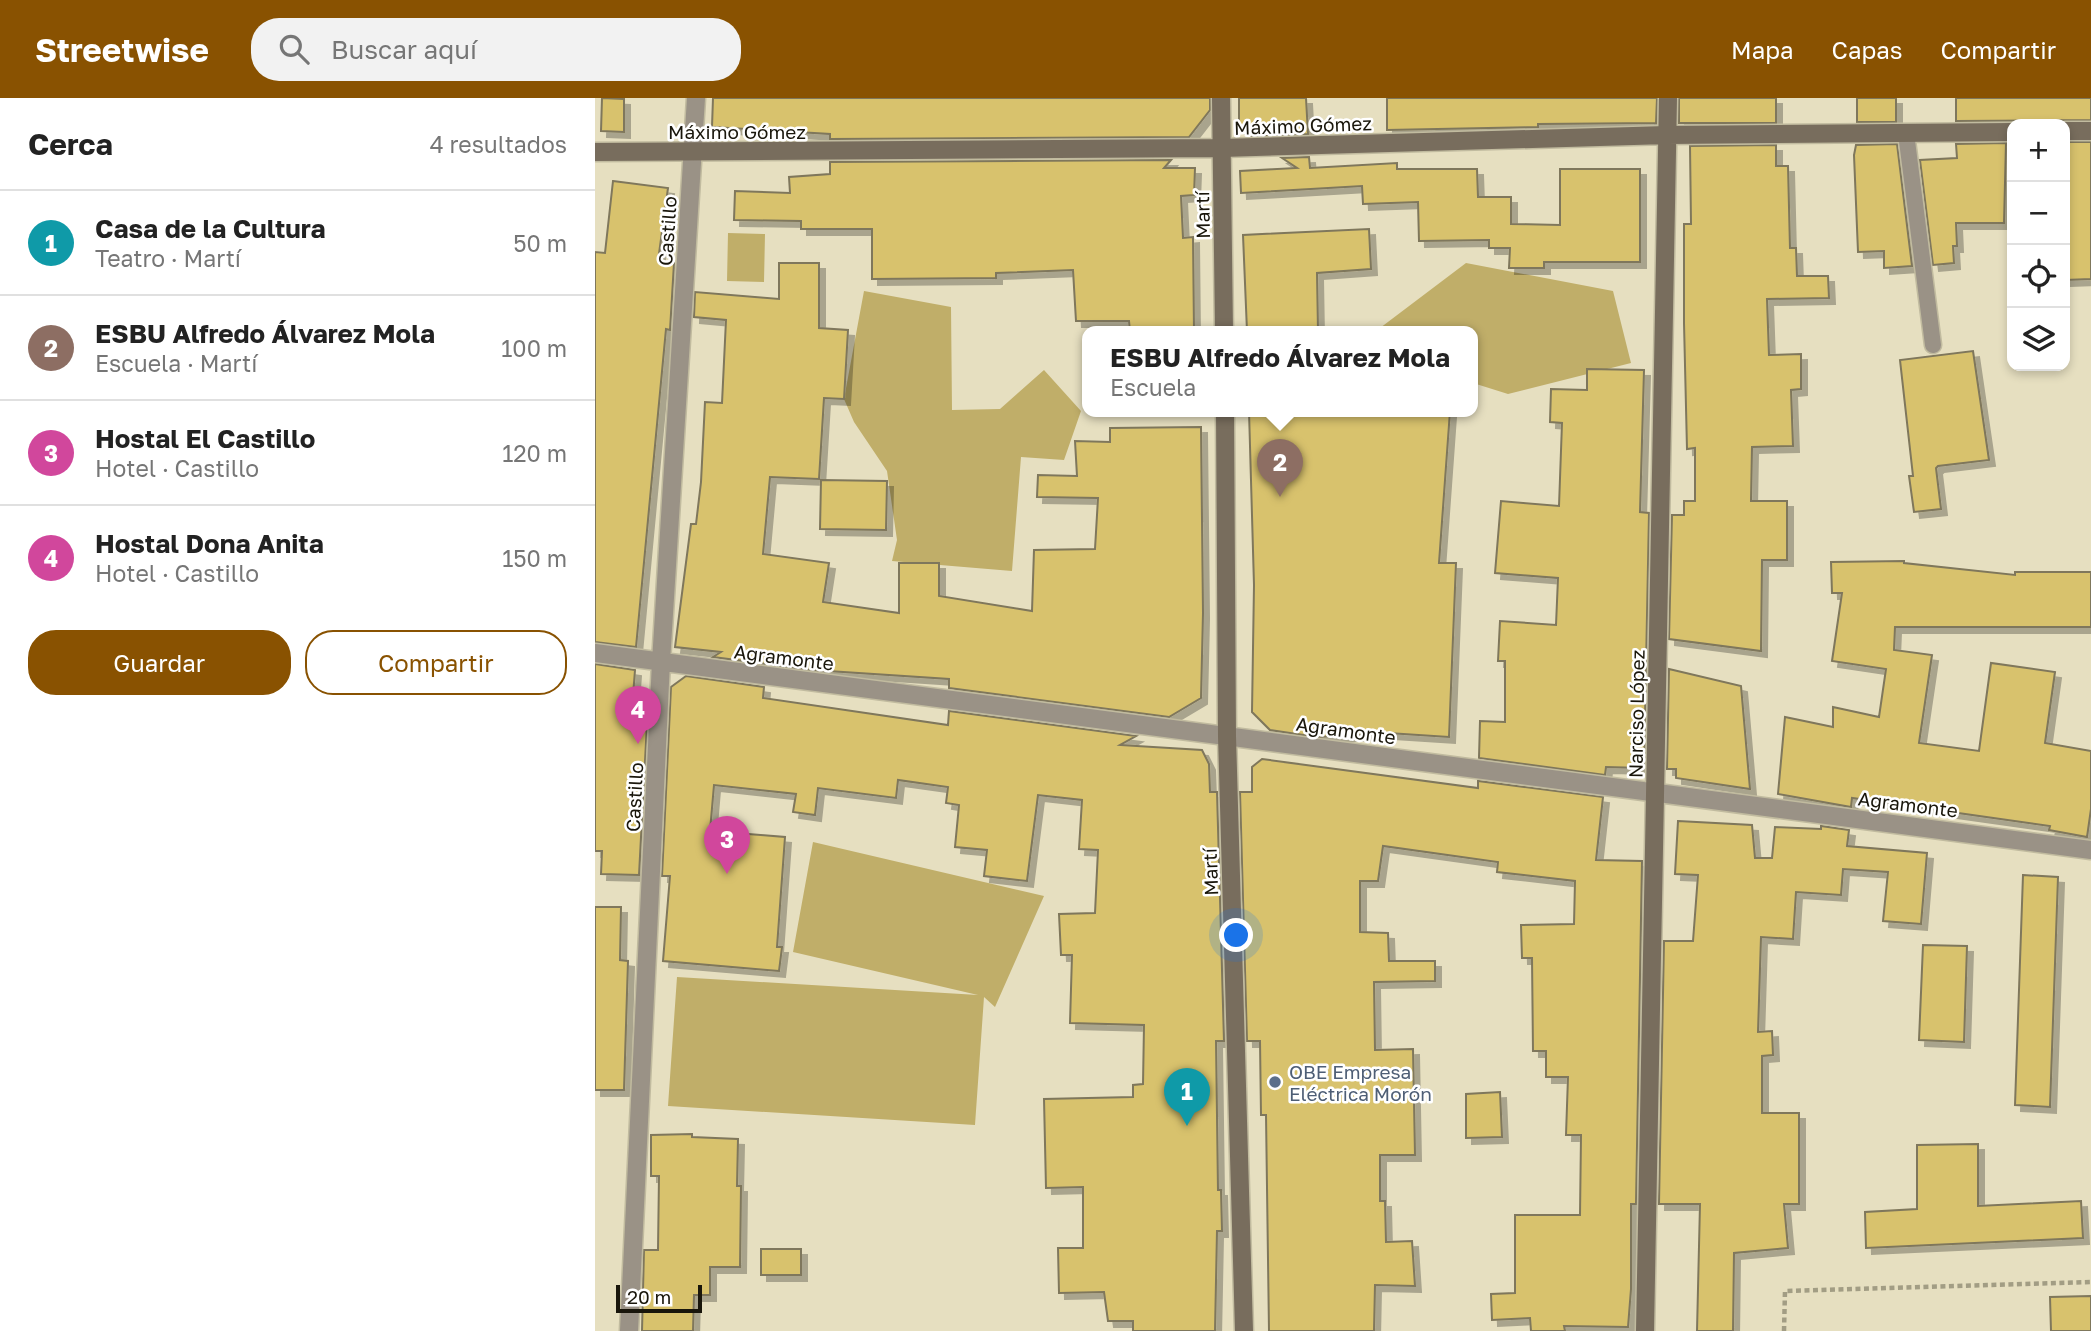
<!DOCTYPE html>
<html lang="es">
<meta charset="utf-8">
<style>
body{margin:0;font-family:"Golos Text",sans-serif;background:#f2f2f2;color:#222}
.controls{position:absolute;right:21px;top:21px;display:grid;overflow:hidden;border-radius:14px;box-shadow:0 4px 10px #0003}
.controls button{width:63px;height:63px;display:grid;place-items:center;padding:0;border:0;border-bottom:2px solid #e0e0e0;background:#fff;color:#222;font:35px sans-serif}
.scale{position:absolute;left:21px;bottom:18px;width:86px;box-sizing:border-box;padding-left:7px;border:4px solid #19160b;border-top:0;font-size:19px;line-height:24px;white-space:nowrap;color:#19160b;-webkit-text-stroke:5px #fff;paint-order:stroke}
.you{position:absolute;left:642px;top:838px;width:24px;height:24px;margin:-18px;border:5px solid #fff;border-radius:50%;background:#1a73e8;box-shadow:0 0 0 10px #1a73e833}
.badge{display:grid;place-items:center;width:46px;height:46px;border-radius:50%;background:#895201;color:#fff;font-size:23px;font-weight:700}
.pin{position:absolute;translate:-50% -58px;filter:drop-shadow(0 2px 4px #0008)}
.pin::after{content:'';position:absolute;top:37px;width:24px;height:21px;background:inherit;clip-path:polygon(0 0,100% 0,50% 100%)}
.popup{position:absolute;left:487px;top:228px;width:396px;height:91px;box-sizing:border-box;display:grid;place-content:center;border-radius:14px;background:#fff;filter:drop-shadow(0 2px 5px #0005);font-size:23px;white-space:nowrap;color:#767676}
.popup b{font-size:26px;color:#222}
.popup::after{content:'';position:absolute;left:50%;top:100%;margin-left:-14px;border:14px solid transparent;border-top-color:#fff}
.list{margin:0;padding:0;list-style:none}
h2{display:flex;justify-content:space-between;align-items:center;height:91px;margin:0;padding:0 28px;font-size:30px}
h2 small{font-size:23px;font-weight:400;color:#767676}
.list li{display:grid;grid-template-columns:46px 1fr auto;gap:21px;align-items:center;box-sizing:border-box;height:105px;padding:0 28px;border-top:2px solid #e0e0e0}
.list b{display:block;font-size:26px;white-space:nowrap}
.list p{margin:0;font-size:23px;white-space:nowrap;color:#767676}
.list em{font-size:23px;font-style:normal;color:#767676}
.actions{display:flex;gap:14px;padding:21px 28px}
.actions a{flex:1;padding:16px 0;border:2px solid #895201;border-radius:28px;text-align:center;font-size:24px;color:#895201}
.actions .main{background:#895201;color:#fff}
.icon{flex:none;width:38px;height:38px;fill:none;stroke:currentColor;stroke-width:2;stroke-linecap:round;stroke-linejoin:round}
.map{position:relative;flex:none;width:1496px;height:1233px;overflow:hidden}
header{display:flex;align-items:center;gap:42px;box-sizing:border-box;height:98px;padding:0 35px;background:#895201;color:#fff}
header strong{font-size:33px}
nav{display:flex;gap:38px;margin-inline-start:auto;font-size:24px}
.search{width:490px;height:63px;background:#f2f2f2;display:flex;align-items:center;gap:18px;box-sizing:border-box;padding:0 24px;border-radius:28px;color:#767676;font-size:26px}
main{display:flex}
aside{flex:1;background:#fff}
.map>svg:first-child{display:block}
</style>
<header>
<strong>Streetwise</strong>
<div class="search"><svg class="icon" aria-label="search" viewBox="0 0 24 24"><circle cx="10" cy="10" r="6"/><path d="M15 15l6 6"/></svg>Buscar aquí</div>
<nav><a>Mapa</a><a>Capas</a><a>Compartir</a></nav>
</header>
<main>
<aside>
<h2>Cerca<small>4 resultados</small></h2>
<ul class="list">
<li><span class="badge" style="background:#0f9aa8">1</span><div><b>Casa de la Cultura</b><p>Teatro · Martí</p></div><em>50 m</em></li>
<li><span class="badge" style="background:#8d6e63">2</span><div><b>ESBU Alfredo Álvarez Mola</b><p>Escuela · Martí</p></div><em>100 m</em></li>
<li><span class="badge" style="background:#d1479c">3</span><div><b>Hostal El Castillo</b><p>Hotel · Castillo</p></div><em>120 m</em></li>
<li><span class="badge" style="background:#d1479c">4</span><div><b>Hostal Dona Anita</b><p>Hotel · Castillo</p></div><em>150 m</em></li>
</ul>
<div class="actions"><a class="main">Guardar</a><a>Compartir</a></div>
</aside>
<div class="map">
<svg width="1496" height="1233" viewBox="0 0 1496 1233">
<defs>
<filter id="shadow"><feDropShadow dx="6" dy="6" stdDeviation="0" flood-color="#0004"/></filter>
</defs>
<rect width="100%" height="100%" fill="#e6dfc0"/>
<path fill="#c0ae69" d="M 133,135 L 170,136 L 169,184 L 132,183 Z
M 871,165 L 1018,193 L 1036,265 L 913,296 L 878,285 L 878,233 L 781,233 Z
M 269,193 L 356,209 L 357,312 L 405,311 L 449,272 L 486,313 L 469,362 L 426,359 L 417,473 L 297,463 L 302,442 L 292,373 L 259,324 L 249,301 Z
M 218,744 L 449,798 L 400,909 L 389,899 L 380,1027 L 73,1008 L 82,879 L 383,897 L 198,854 Z"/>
<path fill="#d8c26d" stroke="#7f775b" stroke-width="2" filter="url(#shadow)" d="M 7,0 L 29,1 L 29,34 L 6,33 Z
M 118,0 L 615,0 L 615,12 L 594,39 L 235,41 L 235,36 L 117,29 Z
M 644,0 L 711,0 L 713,36 L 655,38 L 644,30 Z
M 792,0 L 1062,0 L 1061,25 L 943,26 L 943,29 L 792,32 Z
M 1084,0 L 1181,0 L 1181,25 L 1084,25 Z
M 1262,0 L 1301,0 L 1301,24 L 1262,24 Z
M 1361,0 L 1496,0 L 1496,22 L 1361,23 Z
M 1471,44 L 1496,44 L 1496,181 L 1470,182 L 1470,134 L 1472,134 Z
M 1411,45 L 1409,125 L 1361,125 L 1362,148 L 1358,148 L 1359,165 L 1338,167 L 1325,62 L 1362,60 L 1361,46 Z
M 1302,46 L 1317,168 L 1289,170 L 1289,153 L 1263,154 L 1259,57 L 1261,47 Z
M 1181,47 L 1181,68 L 1193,68 L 1195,150 L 1201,150 L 1202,178 L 1233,178 L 1234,200 L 1172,201 L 1174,257 L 1206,256 L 1206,291 L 1196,292 L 1198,348 L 1157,349 L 1156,403 L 1192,403 L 1192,462 L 1167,462 L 1166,553 L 1074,541 L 1077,417 L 1089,417 L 1089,403 L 1100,403 L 1100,350 L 1092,351 L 1089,225 L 1089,126 L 1096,126 L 1095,48 Z
M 714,59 L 715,70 L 802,65 L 802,71 L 882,71 L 883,99 L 916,99 L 916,126 L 965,127 L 965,71 L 1045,71 L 1045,164 L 949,164 L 949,170 L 914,170 L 915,150 L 894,150 L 894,142 L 824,143 L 823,104 L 768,106 L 767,88 L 646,95 L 645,73 L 702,70 L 687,60 Z
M 576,62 L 569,70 L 600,70 L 599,97 L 586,98 L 588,140 L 598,139 L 599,233 L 535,233 L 534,223 L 481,223 L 478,172 L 401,175 L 401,180 L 277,181 L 277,131 L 206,131 L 206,123 L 139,122 L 140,93 L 195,95 L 194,79 L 235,76 L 235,64 Z
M 18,83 L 73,90 L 63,163 L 79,165 L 75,232 L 71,231 L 41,549 L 0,544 L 0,154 L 10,155 Z
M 774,131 L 776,171 L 722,175 L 723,233 L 652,233 L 648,137 Z
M 184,165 L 224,165 L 224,230 L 253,232 L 249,301 L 229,300 L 224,381 L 175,379 L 168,456 L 234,465 L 228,504 L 304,515 L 304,465 L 344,465 L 344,498 L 437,513 L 439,452 L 500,451 L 503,400 L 442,399 L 443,377 L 482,378 L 480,343 L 515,344 L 515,330 L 606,329 L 608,515 L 606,600 L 574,619 L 354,590 L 354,581 L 218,572 L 118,559 L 126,554 L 80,549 L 96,426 L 101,426 L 106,384 L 110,304 L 127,305 L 131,222 L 99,219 L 100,194 L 184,201 Z
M 1378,253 L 1394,362 L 1343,368 L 1341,370 L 1346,411 L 1319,414 L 1314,378 L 1318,378 L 1305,262 Z
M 992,271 L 1049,272 L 1045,414 L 1054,415 L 1049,670 L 1011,669 L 1010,677 L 884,660 L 885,623 L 910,624 L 910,563 L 903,563 L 905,523 L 961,527 L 963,480 L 900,475 L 906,403 L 964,408 L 967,325 L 955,324 L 956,291 L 992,292 Z
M 654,313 L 855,313 L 844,465 L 861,465 L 854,639 L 793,635 L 722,639 L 675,632 L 657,614 L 659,487 Z
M 226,382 L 292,383 L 291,432 L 225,431 Z
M 1309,463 L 1309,465 L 1420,477 L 1420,474 L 1496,474 L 1496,529 L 1300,529 L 1299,552 L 1337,557 L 1324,645 L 1384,653 L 1396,565 L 1460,574 L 1450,645 L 1496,653 L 1496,711 L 1492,739 L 1454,732 L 1455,728 L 1257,700 L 1256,709 L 1183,696 L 1190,619 L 1238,629 L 1238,609 L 1284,619 L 1291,571 L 1237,563 L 1247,495 L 1237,495 L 1236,464 Z
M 0,566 L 40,572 L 36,624 L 52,625 L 44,777 L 6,776 L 7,753 L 0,753 Z
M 1074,571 L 1146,588 L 1155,691 L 1081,680 L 1081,671 L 1072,671 Z
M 91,578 L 169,589 L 168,600 L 353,627 L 354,613 L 541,638 L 525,647 L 607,652 L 614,666 L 615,694 L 622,694 L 629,943 L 621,943 L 623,1092 L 626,1092 L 627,1133 L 622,1133 L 620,1233 L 538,1233 L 538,1223 L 513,1223 L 509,1194 L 464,1195 L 463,1150 L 488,1150 L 488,1089 L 451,1090 L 449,1001 L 538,999 L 538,987 L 548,986 L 549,927 L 475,925 L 477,857 L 466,857 L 464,816 L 500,815 L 503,752 L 484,751 L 487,702 L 443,697 L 432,783 L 389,778 L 392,752 L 360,749 L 364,707 L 351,705 L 353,689 L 303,682 L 301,700 L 223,690 L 220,717 L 198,714 L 201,696 L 119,687 L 115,733 L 190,739 L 182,849 L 187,849 L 184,873 L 68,863 L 75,778 L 67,778 L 76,589 Z
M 667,661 L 883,690 L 883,683 L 1008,699 L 1001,762 L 1047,763 L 1041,1106 L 1036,1106 L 1036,1191 L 1033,1229 L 969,1228 L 970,1233 L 936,1233 L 935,1220 L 897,1222 L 896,1196 L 920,1195 L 920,1117 L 985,1117 L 986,1037 L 971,1037 L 973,979 L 951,979 L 951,953 L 938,953 L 937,860 L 927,860 L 926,827 L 979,826 L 980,783 L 902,774 L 903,764 L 788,748 L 783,783 L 765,783 L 765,834 L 793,835 L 794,863 L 840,863 L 840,883 L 779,884 L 780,952 L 818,951 L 820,1057 L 785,1057 L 785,1103 L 790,1103 L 791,1144 L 817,1143 L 820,1188 L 780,1187 L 779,1233 L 674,1233 L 671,1017 L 666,1017 L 665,943 L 652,943 L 645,694 L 657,694 L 657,669 Z
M 1083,723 L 1157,727 L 1160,760 L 1177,760 L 1180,729 L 1226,731 L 1226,728 L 1254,732 L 1252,748 L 1332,755 L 1326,826 L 1288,823 L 1293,774 L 1248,771 L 1246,797 L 1201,794 L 1198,841 L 1166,839 L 1163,934 L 1177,933 L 1178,957 L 1167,958 L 1167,1015 L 1204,1015 L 1204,1106 L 1189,1106 L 1193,1150 L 1139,1155 L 1138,1233 L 1102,1233 L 1105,1106 L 1064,1106 L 1069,843 L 1098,843 L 1103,777 L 1080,776 Z
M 1428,777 L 1463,779 L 1455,1009 L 1420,1007 Z
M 0,809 L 26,809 L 25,862 L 33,863 L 29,992 L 0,992 Z
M 1328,847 L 1372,848 L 1369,944 L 1324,942 Z
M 905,994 L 907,1039 L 871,1040 L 871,996 Z
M 97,1036 L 97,1039 L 143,1041 L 142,1088 L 146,1088 L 145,1169 L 115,1169 L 115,1197 L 99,1197 L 98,1233 L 47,1233 L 49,1152 L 63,1152 L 64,1078 L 56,1078 L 56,1037 Z
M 1383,1046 L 1383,1108 L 1486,1103 L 1488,1140 L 1271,1150 L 1270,1114 L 1322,1111 L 1322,1047 Z
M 166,1151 L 206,1151 L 206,1177 L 166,1177 Z
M 1496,1198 L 1496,1233 L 1456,1233 L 1455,1199 Z"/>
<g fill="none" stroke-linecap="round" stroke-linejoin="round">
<defs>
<path id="lane" d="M 1311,35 L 1338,247"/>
<path id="street" d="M 0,555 L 1496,752
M 34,1233 L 66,564 L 101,0"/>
<path id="secondary" d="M 626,0 L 629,233
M 1470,33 L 1496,33
M 0,54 L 627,50 L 1072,37 L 1417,34
M 630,313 L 632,638 L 649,1233
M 1050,1233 L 1073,0"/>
</defs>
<use href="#lane" stroke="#c1bb9f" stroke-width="19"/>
<use href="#street" stroke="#c1bb9f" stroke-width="21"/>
<use href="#secondary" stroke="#c1bb9f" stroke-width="21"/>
<path stroke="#a29d84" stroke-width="4.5" stroke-dasharray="5 3.5" stroke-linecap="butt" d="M 1189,1233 L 1190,1193 L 1496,1184"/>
<use href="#lane" stroke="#9a9286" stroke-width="16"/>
<use href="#street" stroke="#9a9286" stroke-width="18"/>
<use href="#secondary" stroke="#786d5d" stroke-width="18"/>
</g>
<circle fill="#5c6f8a" stroke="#fff" stroke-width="2.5" cx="680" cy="984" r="7"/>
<g text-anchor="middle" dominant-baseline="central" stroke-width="5" stroke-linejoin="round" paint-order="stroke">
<g font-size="19" fill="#19160b" stroke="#fff">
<text transform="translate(708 27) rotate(-2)">Máximo Gómez</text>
<text x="142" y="33">Máximo Gómez</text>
<text transform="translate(607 117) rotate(-91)">Martí</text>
<text transform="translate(72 133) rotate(-86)">Castillo</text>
<text transform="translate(189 559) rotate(7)">Agramonte</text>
<text transform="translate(1041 616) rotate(-89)">Narciso López</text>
<text transform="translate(751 632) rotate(8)">Agramonte</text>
<text transform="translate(39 699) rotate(-87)">Castillo</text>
<text transform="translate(1313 706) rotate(7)">Agramonte</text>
<text transform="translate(615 774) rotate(-92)">Martí</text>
</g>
<g font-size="19" fill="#4e5e75" stroke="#fff" text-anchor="start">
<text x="694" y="973">OBE Empresa<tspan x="694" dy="22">Eléctrica Morón</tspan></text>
</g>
</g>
</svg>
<div class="controls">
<button>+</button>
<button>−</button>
<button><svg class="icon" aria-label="locate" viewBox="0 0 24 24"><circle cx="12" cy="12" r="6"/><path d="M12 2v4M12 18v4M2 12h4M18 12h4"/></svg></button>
<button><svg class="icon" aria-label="layers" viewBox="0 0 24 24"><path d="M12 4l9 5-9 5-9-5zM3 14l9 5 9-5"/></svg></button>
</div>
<div class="scale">20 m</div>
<div class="you"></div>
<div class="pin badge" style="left:592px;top:1028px;background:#0f9aa8">1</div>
<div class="pin badge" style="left:685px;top:399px;background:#8d6e63">2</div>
<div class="popup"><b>ESBU Alfredo Álvarez Mola</b>Escuela</div>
<div class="pin badge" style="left:132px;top:776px;background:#d1479c">3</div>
<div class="pin badge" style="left:43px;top:646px;background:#d1479c">4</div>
</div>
</main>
